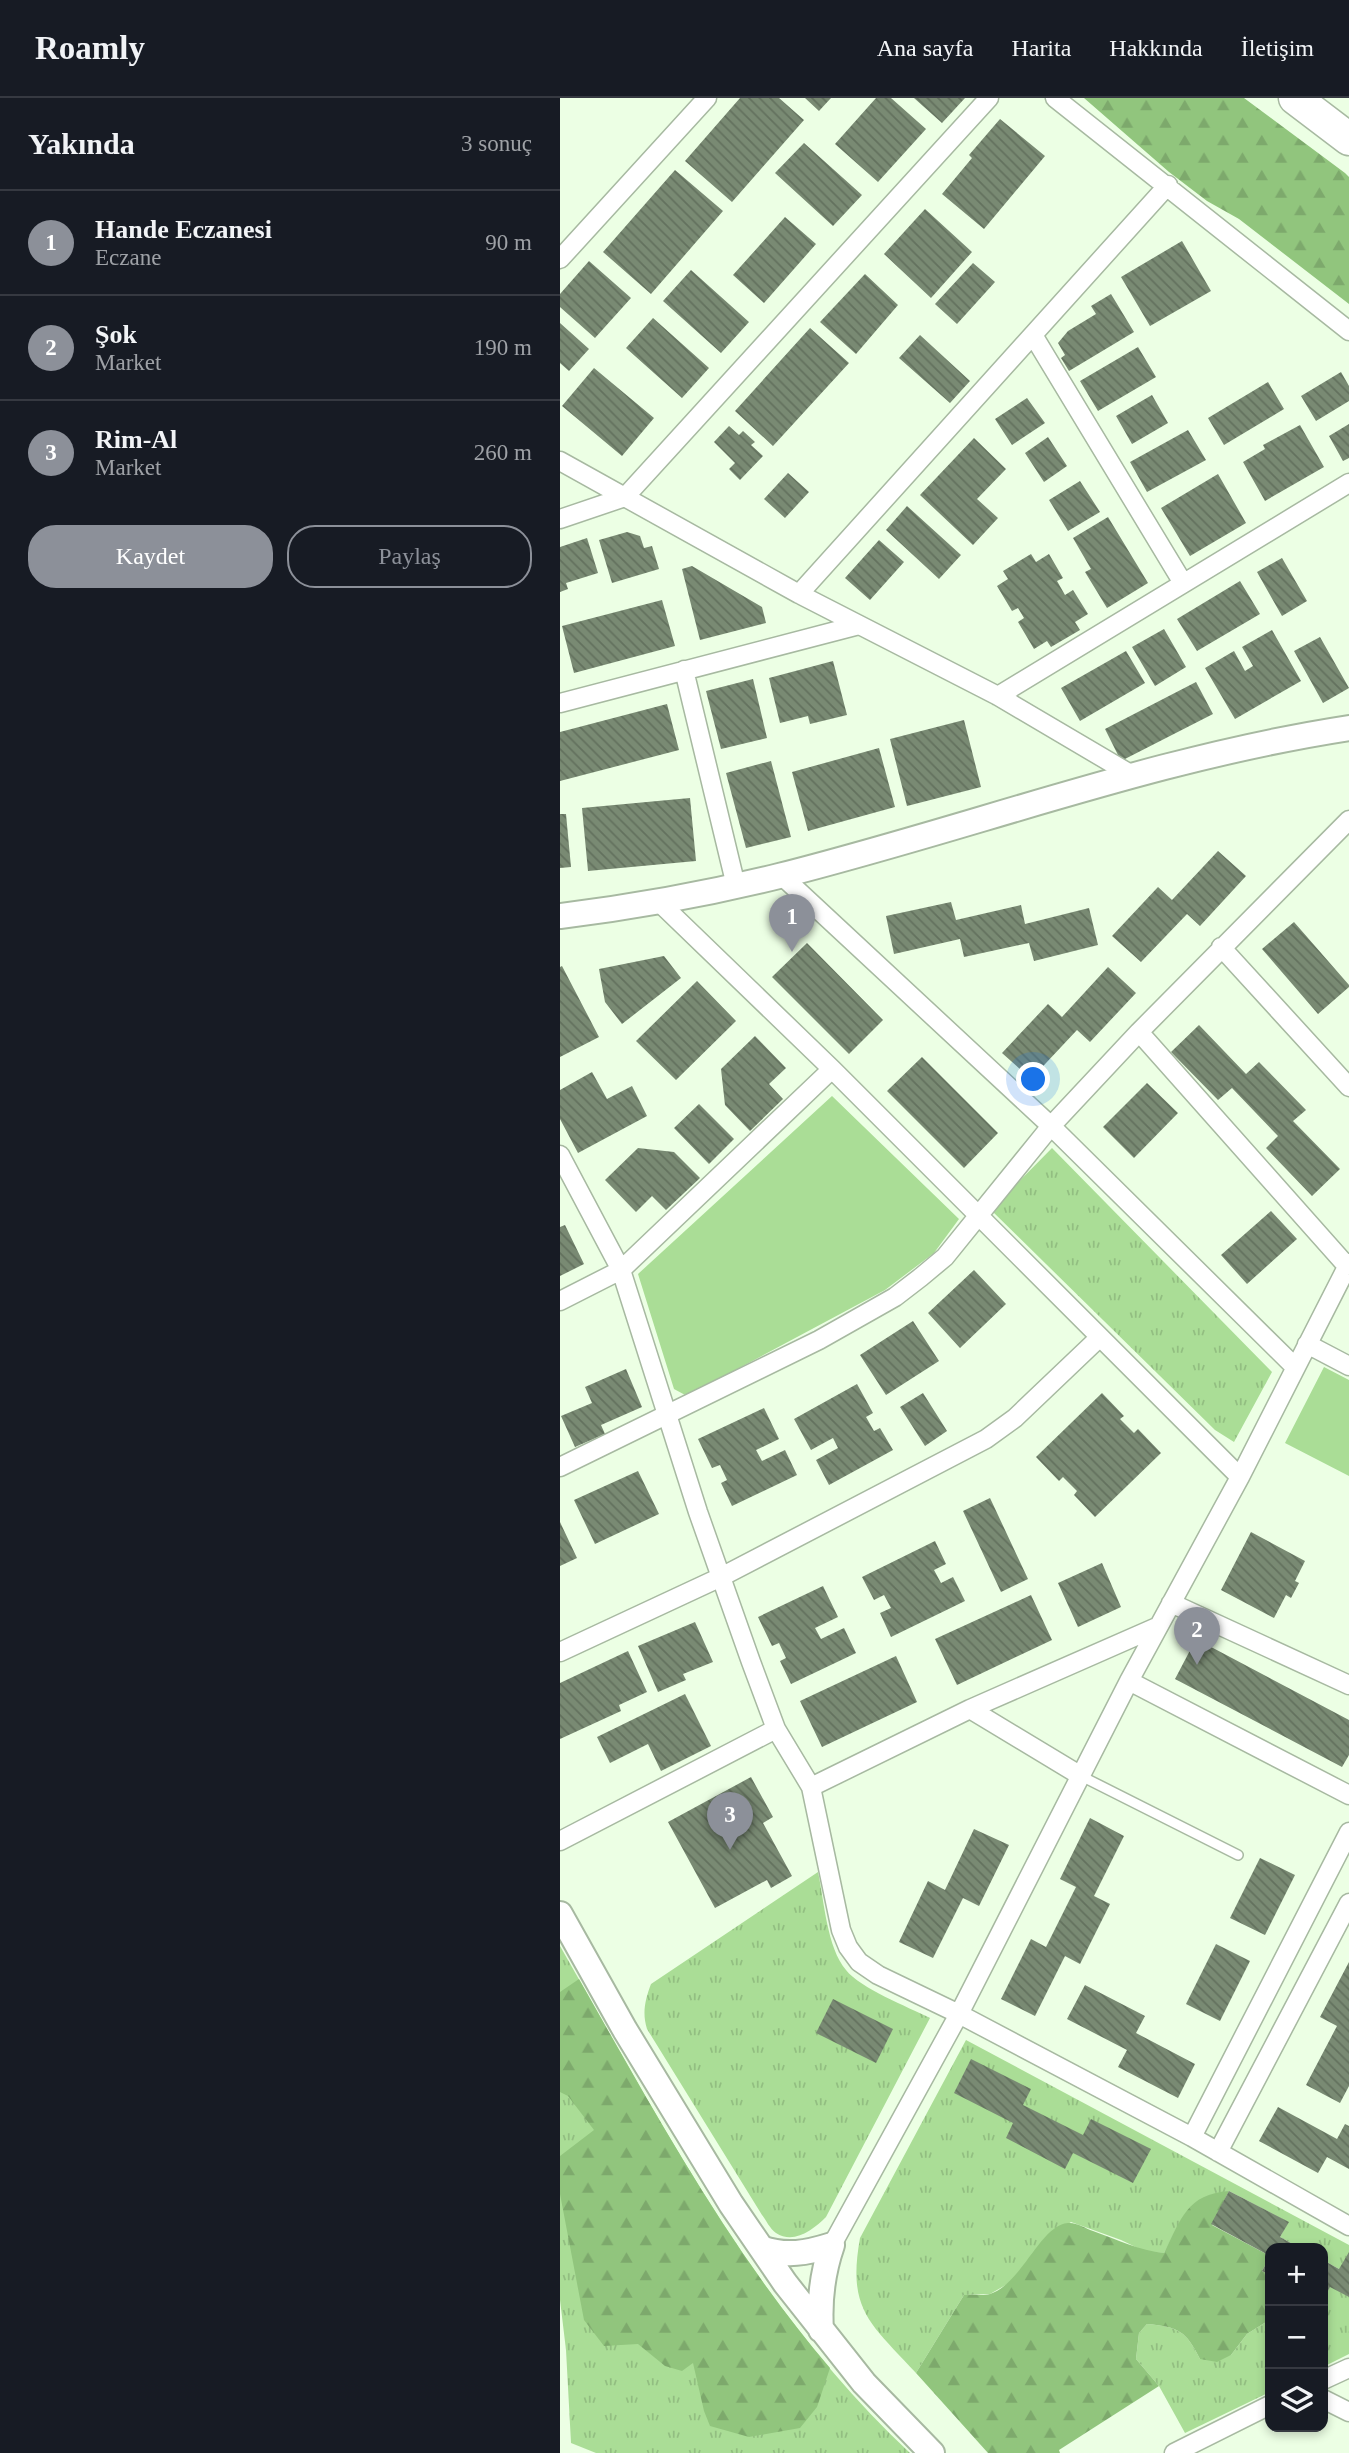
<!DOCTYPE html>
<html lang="tr">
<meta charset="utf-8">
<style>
body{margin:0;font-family:Georgia,serif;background:#20242c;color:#f1f3f6}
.controls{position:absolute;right:21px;bottom:21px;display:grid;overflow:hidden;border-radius:14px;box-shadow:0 4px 10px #0003}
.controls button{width:63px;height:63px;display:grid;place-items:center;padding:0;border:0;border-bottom:2px solid #363941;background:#171b24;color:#f1f3f6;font:35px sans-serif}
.you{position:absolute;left:474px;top:982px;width:24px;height:24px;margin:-18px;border:5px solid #fff;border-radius:50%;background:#1a73e8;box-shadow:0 0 0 10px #1a73e833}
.badge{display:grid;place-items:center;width:46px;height:46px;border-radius:50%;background:#8c9099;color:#fff;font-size:23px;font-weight:700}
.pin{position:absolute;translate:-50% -58px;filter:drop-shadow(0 2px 4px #0008)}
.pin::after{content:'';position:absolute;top:37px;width:24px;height:21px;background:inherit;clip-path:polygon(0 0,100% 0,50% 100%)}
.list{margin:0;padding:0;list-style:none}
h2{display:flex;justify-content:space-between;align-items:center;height:91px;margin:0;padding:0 28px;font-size:30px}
h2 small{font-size:23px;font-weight:400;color:#9ea1a6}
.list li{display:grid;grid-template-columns:46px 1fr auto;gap:21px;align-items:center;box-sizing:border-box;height:105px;padding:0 28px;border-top:2px solid #363941}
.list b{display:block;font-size:26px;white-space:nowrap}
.list p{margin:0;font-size:23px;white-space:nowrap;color:#9ea1a6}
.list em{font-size:23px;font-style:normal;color:#9ea1a6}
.actions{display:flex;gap:14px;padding:21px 28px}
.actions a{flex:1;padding:16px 0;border:2px solid #8c9099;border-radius:28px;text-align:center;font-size:24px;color:#8c9099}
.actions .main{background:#8c9099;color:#fff}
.icon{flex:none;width:38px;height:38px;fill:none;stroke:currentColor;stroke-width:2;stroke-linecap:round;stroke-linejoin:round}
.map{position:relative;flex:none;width:789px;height:2355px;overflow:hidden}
header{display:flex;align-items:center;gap:42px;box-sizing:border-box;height:98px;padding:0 35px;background:#171b24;border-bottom:2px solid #363941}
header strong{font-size:33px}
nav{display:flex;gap:38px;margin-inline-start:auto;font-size:24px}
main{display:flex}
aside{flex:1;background:#171b24}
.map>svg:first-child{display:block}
</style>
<header>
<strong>Roamly</strong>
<nav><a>Ana sayfa</a><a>Harita</a><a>Hakkında</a><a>İletişim</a></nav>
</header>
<main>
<aside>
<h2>Yakında<small>3 sonuç</small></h2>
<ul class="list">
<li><span class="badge">1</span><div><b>Hande Eczanesi</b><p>Eczane</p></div><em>90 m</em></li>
<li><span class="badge">2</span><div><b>Şok</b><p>Market</p></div><em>190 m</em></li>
<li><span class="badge">3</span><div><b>Rim-Al</b><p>Market</p></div><em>260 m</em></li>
</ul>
<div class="actions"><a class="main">Kaydet</a><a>Paylaş</a></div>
</aside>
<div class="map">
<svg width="789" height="2355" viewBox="0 0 789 2355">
<defs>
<pattern id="grass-tufts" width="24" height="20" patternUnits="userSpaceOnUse" patternTransform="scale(1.75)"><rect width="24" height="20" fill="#aadd96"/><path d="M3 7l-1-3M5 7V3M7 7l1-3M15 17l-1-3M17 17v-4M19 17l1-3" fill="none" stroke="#92be81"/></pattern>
<pattern id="forest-firs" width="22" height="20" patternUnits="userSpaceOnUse" patternTransform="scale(1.75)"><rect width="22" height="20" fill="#91c57d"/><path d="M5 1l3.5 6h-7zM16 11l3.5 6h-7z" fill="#7da96c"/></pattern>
<pattern id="building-back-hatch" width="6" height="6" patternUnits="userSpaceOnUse" patternTransform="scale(1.75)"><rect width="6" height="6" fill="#798a73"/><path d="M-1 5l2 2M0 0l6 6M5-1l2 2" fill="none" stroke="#63715e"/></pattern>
</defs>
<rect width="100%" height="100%" fill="#ecffe4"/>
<path fill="url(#grass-tufts)" d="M 492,1050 L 712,1274 L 674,1344 L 655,1332 L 431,1112 Z
M 258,1774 C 264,1802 267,1850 286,1872 C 300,1890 348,1909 370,1920 L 266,2119 C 254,2131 234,2147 216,2135 C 210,2131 206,2122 202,2117 L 87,1931 C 82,1915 85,1902 91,1886 Z
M 0,1848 C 101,2025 199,2214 350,2355 L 36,2355 L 11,2345 L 6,2252 L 0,2202 Z
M 406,1942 L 789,2147 L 789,2256 L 763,2269 L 763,2202 L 779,2171 L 763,2162 L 763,2150 L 740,2150 L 720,2139 L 728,2124 L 669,2093 L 621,2122 L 604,2155 L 586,2154 L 561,2142 L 511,2124 L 483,2143 L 451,2184 L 430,2196 L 404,2197 L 356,2275 C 310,2225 287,2212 300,2140 Z
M 710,2218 L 710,2294 L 625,2335 L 599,2288 L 576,2261 L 579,2235 L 587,2226 C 619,2229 626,2233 640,2261 L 671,2257 L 687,2236 L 706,2224 Z"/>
<path fill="url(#forest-firs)" d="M 524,0 L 684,0 L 785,75 L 789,79 L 789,206 L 679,121 L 647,103 L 609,74 Z
M 19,1881 C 95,2015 169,2152 270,2270 L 257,2309 L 240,2330 L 189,2339 L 150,2328 L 144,2313 L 133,2265 L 122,2273 L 105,2268 L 78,2246 L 44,2248 L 24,2222 L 0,2096 L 0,2058 L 34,2032 L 8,1998 L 0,1994 L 0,1894 Z
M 669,2093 L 652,2127 L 710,2158 L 702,2173 L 710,2177 L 710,2218 L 706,2224 L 687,2236 L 671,2257 L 657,2264 L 640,2261 C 626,2233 619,2229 587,2226 L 579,2235 L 576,2261 L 599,2288 L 499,2352 L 500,2355 L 428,2355 L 356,2275 L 404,2197 C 412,2196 423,2198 430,2196 C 462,2186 480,2127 508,2125 C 516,2124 525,2130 533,2133 C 556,2141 580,2153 604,2155 C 621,2121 627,2096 669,2093 Z"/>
<path fill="#aadd96" d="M 272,998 L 399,1121 L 374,1155 L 325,1192 L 127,1298 L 114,1291 L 78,1176 Z
M 764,1269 L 789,1282 L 789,1378 L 725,1345 Z"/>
<path fill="url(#building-back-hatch)" d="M 180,0 L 219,0 L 244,22 L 172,104 L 125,63 Z
M 245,0 L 271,0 L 259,13 Z
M 316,0 L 331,0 L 366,31 L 318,84 L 275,46 Z
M 354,0 L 405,0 L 382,25 Z
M 440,21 L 485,58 L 424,131 L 382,96 L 412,60 L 409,57 Z
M 244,45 L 302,97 L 273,128 L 215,75 Z
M 115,72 L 163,113 L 91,196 L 43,154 Z
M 365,111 L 412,154 L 371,200 L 324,156 Z
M 225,119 L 256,146 L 204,205 L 173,177 Z
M 622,143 L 651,193 L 590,228 L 561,179 Z
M 29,163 L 71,200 L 35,240 L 0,209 L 0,196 Z
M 413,165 L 435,184 L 397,226 L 375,206 Z
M 131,172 L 189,224 L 161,255 L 103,203 Z
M 305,176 L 338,207 L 296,256 L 260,224 Z
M 551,196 L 574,234 L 509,273 L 501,260 L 505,257 L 498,245 L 508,233 L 536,216 L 531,208 Z
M 93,220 L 149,270 L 122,300 L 66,250 Z
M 0,225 L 29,251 L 9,273 L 0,265 Z
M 250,230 L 289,265 L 213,348 L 175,313 Z
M 360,237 L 410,283 L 390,305 L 339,260 Z
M 578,249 L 596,279 L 538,313 L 520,283 Z
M 34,270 L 94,320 L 62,358 L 2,308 Z
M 781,274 L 789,288 L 789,303 L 756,323 L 741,298 Z
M 708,284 L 724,311 L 664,347 L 648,320 Z
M 592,297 L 608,325 L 572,346 L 556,318 Z
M 467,300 L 485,325 L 452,347 L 435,321 Z
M 789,326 L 789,360 L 783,363 L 769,338 Z
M 740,327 L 764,369 L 705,403 L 683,364 L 705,351 L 703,347 Z
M 169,328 L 179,337 L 183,333 L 195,344 L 191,347 L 203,358 L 180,382 L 169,371 L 175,365 L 154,344 Z
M 628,332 L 646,362 L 587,394 L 570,364 Z
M 488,339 L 507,368 L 484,384 L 465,355 Z
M 414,340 L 446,371 L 417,401 L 438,420 L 413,447 L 360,397 Z
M 228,375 L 249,394 L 225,420 L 204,401 Z
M 658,376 L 686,425 L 630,458 L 601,410 Z
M 520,383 L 540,414 L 508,433 L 489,402 Z
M 347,408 L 401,457 L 379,481 L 326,432 Z
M 548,419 L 588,485 L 547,510 L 525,474 L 531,471 L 513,440 Z
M 67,434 L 80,438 L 84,450 L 92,448 L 99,471 L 52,485 L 39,442 Z
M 27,440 L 38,475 L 6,485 L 8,491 L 0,494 L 0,449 Z
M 319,442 L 344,464 L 310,502 L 285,480 Z
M 471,456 L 476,464 L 489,456 L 503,480 L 497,483 L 505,497 L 513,492 L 528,516 L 515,524 L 520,532 L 491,549 L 487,543 L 474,551 L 458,524 L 464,520 L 458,510 L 452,513 L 437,488 L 448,481 L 443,473 Z
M 722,460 L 747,503 L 722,518 L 697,474 Z
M 132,468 L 202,509 L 206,525 L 140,542 L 122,471 Z
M 680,483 L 700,516 L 637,553 L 617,521 Z
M 102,502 L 115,548 L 14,575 L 2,528 Z
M 604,531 L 626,569 L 595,588 L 572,549 Z
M 712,532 L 741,583 L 675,621 L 645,570 L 674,553 L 685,573 L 693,568 L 682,549 Z
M 760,539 L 789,590 L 763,605 L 734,553 Z
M 566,553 L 585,585 L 520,623 L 501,590 Z
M 273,563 L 287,617 L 250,626 L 248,618 L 220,625 L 209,580 Z
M 193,581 L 207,640 L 161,651 L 146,593 Z
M 636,584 L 653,616 L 561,663 L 545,631 Z
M 107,606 L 119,652 L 0,683 L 0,634 Z
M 404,622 L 421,689 L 347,708 L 330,641 Z
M 319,650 L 335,709 L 248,733 L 232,674 Z
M 211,663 L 231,739 L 186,750 L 166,675 Z
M 130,700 L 136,763 L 28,773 L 22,710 Z
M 0,716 L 6,716 L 11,769 L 0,770 Z
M 658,753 L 686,778 L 640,828 L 627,816 L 581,864 L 552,838 L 598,789 L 612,802 Z
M 391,804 L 396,822 L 461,807 L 465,826 L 529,810 L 538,847 L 474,863 L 469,845 L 404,859 L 400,841 L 334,856 L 326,818 Z
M 734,824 L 789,887 L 789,889 L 758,916 L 702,851 Z
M 247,845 L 323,922 L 289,956 L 212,879 Z
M 104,858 L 121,880 L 62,926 L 45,904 L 39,871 Z
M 2,868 L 39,939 L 0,959 L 0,869 Z
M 548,869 L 576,895 L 530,944 L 517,932 L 471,981 L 442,955 L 488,906 L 502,919 Z
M 137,883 L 176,923 L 116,982 L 76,943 Z
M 639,927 L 686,976 L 699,964 L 746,1012 L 733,1023 L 780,1071 L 752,1098 L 706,1050 L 718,1038 L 672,990 L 658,1002 L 611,954 Z
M 195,938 L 226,970 L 209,986 L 223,1001 L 190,1033 L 165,1007 L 161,971 Z
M 362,959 L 438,1035 L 404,1070 L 327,993 Z
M 32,974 L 47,1001 L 72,988 L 87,1018 L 18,1055 L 0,1021 L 0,992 Z
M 587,985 L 618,1015 L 574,1060 L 543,1029 Z
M 139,1006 L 174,1041 L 149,1066 L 114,1030 Z
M 78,1050 L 114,1054 L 140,1080 L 106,1112 L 92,1098 L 76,1114 L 45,1082 Z
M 711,1113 L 737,1141 L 687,1186 L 661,1157 Z
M 5,1127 L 24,1166 L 0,1178 L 0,1129 Z
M 414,1172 L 446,1206 L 400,1250 L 368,1215 Z
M 353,1223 L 379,1263 L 326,1297 L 300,1257 Z
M 66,1271 L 82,1309 L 41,1327 L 45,1336 L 15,1349 L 1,1318 L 32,1305 L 25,1289 Z
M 297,1286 L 313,1315 L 306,1319 L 314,1333 L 320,1330 L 333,1352 L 269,1387 L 256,1362 L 278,1350 L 273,1340 L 251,1352 L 234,1321 Z
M 363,1295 L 387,1333 L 365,1348 L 340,1309 Z
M 542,1295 L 564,1318 L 560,1321 L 574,1335 L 578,1331 L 601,1355 L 535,1419 L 514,1397 L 517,1393 L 503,1379 L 499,1383 L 476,1359 Z
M 204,1310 L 219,1341 L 196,1352 L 202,1363 L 225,1352 L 237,1377 L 172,1408 L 161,1385 L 167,1382 L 160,1367 L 152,1370 L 138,1341 Z
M 78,1373 L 99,1416 L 35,1446 L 14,1402 Z
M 430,1400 L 468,1481 L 441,1494 L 403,1413 Z
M 0,1424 L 17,1460 L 0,1468 Z
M 691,1434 L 745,1463 L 735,1483 L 739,1485 L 731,1500 L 726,1497 L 714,1520 L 661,1492 Z
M 375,1443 L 386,1466 L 374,1472 L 381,1485 L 393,1479 L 405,1503 L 331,1539 L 320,1515 L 331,1510 L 324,1497 L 314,1502 L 302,1479 Z
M 542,1465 L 561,1509 L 518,1529 L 498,1485 Z
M 263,1488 L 278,1519 L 255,1530 L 261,1541 L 284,1530 L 296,1555 L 231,1586 L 220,1563 L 226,1560 L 219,1545 L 212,1548 L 198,1519 Z
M 471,1497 L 492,1542 L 397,1587 L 375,1541 Z
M 135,1524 L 153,1564 L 123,1576 L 126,1582 L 98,1594 L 78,1548 Z
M 636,1541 L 789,1622 L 789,1657 L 782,1669 L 615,1581 Z
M 68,1553 L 87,1594 L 59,1607 L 61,1613 L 0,1641 L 0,1585 Z
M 336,1558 L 357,1604 L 262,1649 L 240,1603 Z
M 125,1596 L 151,1648 L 101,1673 L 88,1646 L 50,1665 L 37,1639 Z
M 191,1679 L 213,1719 L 203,1725 L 232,1778 L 211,1790 L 207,1782 L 155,1810 L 108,1724 Z
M 530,1720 L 564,1738 L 534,1798 L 550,1806 L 520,1866 L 505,1858 L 475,1918 L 441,1901 L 471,1841 L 486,1849 L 516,1789 L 500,1781 Z
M 414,1731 L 449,1747 L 419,1808 L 403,1800 L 373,1860 L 339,1844 L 368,1783 L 385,1792 Z
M 700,1760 L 735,1777 L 705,1837 L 670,1820 Z
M 656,1846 L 690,1863 L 660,1923 L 626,1906 Z
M 789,1864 L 789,1988 L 780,2005 L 746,1987 L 777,1928 L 760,1919 Z
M 525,1887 L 585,1918 L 576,1935 L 635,1966 L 618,2000 L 558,1969 L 567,1952 L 507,1921 Z
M 273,1901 L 333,1931 L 316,1965 L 256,1935 Z
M 411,1961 L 471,1991 L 463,2007 L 523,2037 L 531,2021 L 591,2051 L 573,2085 L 513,2055 L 505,2071 L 446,2040 L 453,2025 L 394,1995 Z
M 718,2009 L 777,2041 L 785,2026 L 789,2028 L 789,2071 L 767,2059 L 758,2075 L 699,2043 Z
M 669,2093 L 729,2124 L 720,2139 L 740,2150 L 710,2150 L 710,2177 L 702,2173 L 710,2158 L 651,2126 Z
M 789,2154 L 789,2199 L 770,2189 L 763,2202 L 763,2162 L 779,2171 Z"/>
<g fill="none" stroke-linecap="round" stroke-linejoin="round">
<defs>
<path id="lane" d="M 521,1678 L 678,1757"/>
<path id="street" d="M 495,0 L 789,233
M 0,161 L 147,0
M 473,237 L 623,485
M 0,363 L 239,496 L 438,598 L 572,677
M 0,421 L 65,399 L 429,0
M 239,496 L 608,87
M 124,572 L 176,788
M 438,598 L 789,385
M 0,605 L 299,527
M 221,777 L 491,1028 L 735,1269
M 98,803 L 272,971 L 680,1379
M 661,849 L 789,989
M 579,934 L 787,1168
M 0,1057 L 61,1172 L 138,1414 L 191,1564 L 216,1631 L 251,1689 L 281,1832 L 288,1849 L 299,1864 L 318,1877 L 399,1916 L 632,2039 L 789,2128
M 0,1203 L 61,1172 L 272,971
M 747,1246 L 789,1268
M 0,1369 L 259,1242 L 335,1199 L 361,1179 L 385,1159 L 491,1028 L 579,934 L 789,722
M 611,1505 L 789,1587
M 0,1554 L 161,1479 L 426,1341 L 455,1320 L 540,1239
M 569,1583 L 789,1697
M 410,1611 L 521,1678
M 251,1689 L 410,1611 L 599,1528
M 0,1743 L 216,1631
M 632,2039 L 789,1734
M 658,2054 L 789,1805
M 272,2147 L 399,1916 L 569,1583 L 680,1379 L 789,1165
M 763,2282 L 789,2270
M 763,2301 L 789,2314
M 614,2355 L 710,2307"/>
<path id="secondary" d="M 0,818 C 74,809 147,796 219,778 C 410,730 594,660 789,630
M 0,1816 L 65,1932 L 171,2106 L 225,2185 L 304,2285 L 372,2355
M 201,2150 C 226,2159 247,2155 272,2147
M 261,2232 C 259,2202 262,2176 272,2147"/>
<path id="highway" d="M 735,0 L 789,41"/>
</defs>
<use href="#lane" stroke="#a7b9a1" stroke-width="12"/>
<use href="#street" stroke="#a7b9a1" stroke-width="21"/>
<use href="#secondary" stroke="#a7b9a1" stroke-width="28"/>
<use href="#highway" stroke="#a7b9a1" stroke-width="35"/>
<use href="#lane" stroke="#fff" stroke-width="9"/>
<use href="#street" stroke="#fff" stroke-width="18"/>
<use href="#secondary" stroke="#fff" stroke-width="24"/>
<use href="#highway" stroke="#fff" stroke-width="32"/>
</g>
</svg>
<div class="controls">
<button>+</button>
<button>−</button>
<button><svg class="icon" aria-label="layers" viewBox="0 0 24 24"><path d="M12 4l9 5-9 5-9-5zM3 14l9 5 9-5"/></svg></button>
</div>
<div class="you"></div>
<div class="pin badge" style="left:232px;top:854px">1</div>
<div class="pin badge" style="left:637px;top:1567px">2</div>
<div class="pin badge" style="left:170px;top:1752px">3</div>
</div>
</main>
